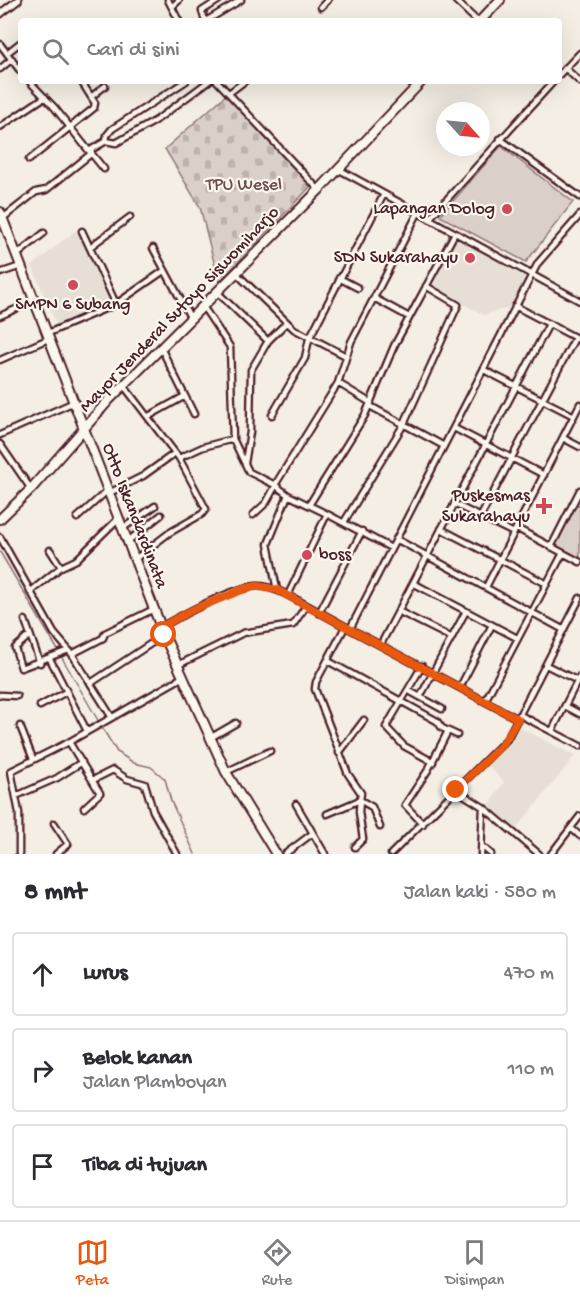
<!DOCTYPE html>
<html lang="id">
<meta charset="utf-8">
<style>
body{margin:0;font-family:"Gochi Hand",sans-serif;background:#f2f2f3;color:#2b2b33}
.compass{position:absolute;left:436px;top:102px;width:54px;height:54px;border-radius:50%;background:#fff;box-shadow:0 6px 24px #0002;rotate:117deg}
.stop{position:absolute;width:18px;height:18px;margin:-14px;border:4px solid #ea580c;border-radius:50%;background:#fff}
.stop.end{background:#ea580c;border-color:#fff;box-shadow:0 2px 6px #0008}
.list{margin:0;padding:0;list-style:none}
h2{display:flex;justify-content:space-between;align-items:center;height:78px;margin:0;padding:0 24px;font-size:26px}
h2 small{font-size:20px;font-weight:400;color:#7c7c81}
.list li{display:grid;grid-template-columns:39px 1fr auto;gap:18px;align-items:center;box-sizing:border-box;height:84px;margin:0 12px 12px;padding:0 12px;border:2px solid #e1e1e2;border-radius:6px}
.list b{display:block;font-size:22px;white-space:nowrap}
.list p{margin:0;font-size:20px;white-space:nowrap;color:#7c7c81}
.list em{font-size:20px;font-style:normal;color:#7c7c81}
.icon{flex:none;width:33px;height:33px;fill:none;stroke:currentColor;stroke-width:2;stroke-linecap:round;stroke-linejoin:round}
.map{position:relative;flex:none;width:580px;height:854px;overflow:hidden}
.search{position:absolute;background:#fff;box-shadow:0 6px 24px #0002;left:18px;right:18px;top:18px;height:66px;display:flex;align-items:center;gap:15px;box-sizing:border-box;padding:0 21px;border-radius:6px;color:#7c7c81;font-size:22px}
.sheet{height:366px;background:#fff}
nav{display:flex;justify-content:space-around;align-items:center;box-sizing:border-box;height:84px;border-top:2px solid #e1e1e2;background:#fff;font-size:16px;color:#7c7c81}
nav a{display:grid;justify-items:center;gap:3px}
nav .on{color:#ea580c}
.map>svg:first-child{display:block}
</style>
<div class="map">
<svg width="580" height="854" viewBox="0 0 580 854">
<defs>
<pattern id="cemetery-stones" width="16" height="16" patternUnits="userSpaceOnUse" patternTransform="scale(1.5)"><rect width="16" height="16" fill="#dbd0c9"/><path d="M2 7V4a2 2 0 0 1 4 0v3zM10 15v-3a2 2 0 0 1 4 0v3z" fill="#bdb2ad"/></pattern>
</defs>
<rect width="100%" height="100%" fill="#f4eee4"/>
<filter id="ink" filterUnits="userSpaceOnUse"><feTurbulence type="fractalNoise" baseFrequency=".0167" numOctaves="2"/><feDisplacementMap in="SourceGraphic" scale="12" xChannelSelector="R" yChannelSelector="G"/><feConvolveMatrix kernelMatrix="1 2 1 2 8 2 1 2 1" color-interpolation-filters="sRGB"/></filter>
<g filter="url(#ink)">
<path fill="#e7dfd6" d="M 75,231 L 84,236 L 113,304 L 58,328 L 32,266 Z
M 457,238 L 527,278 L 512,307 L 484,315 L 432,287 Z
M 519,727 L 575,756 L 516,829 L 488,807 L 504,782 L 488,765 L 506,748 Z"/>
<path fill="#dbd0c9" stroke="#92787a" stroke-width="1.5" d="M 501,146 L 573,202 L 526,262 L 440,216 Z
M 576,504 L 580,506 L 580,561 L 553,546 Z"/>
<path fill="url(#cemetery-stones)" stroke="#92787a" stroke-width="1.5" d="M 227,94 L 312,185 L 219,282 L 200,207 L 165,149 Z"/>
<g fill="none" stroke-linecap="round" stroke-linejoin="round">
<path stroke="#8d7174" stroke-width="1.5" d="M 0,552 L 59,652
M 61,656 L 99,722
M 101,726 L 117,752 L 134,763 L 151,767 L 165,779 L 171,801 L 195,854"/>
<defs>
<path id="minor" d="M 168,0 L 179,21
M 455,0 L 477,21
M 172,7 L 179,0
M 321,7 L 328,0
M 205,21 L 202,11 L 219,0
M 206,21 L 241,0
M 0,44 L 21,72
M 7,53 L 21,42
M 565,68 L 580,82
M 0,69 L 12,59
M 559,75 L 580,53
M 29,81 L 54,107 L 89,151 L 106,141 L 107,135 L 112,129 L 186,81
M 217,81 L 319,190
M 229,93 L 245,81
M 91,97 L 105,86
M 0,127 L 45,97
M 500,139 L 580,197
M 106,141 L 116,143 L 155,121 L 209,81
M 91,153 L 104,169
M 29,160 L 94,108 L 95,103 L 81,81
M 338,169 L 580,301
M 3,218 L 36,192 L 46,190 L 92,153
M 429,219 L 554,81
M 82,231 L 116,304
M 90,247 L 130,217
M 153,248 L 190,317
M 17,255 L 44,233
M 0,273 L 21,266
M 236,273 L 294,329 L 346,356
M 339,278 L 358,288
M 216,291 L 268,341
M 374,298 L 409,317
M 202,305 L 230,347 L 233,439 L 249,472 L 275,485 L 288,495 L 327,514
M 515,306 L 580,340
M 0,316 L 34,301
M 46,334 L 116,304 L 165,270
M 161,348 L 194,414
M 0,360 L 48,339
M 484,370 L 574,416
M 338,383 L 371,403
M 124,386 L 179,458 L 206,509 L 202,514 L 169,533 L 135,559
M 370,406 L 444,446
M 272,415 L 305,358 L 309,339 L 384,194
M 149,416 L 185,396
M 454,428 L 544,475
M 0,435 L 72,403
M 563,438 L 580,447
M 0,444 L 31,489
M 179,458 L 203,447 L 233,439
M 245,463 L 250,432 L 251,370 L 268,341 L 286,323
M 275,485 L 338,383 L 351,342 L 418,213
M 109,493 L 143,476 L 175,453
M 454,504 L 514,533
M 309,505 L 365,415 L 394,346 L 455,233
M 253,515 L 266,503 L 276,485
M 481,516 L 575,338
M 77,518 L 108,490
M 344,522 L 404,424 L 458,305 L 426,286
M 123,528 L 155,506
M 516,528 L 580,562
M 441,529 L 547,584
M 0,537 L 54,633 L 72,654 L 111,716
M 396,539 L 564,630
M 128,541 L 161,515
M 551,547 L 580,490
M 50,550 L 61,567
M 413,583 L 517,638
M 486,587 L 580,404
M 277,590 L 268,544 L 288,495
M 30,592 L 61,567 L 76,560 L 118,519
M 398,611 L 452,638
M 319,613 L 362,531
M 25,620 L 40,663
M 161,627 C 184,614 231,588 256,586 C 267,585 278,590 288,595
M 345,627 L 316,682 L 315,689 L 348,774 L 361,793 L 360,800 L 372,807 L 380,827
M 350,629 L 288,595 L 327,514 L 391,548
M 29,636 L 15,648 L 21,668 L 69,650
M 381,644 L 549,324
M 72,654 L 103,638 L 105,633 L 154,609
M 50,659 L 87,731
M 328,661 L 437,721 L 442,728 L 457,735
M 178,665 L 243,633 L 293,625 L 306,606
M 546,665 L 578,681
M 422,666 L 386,727 L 404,746 L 433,762
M 91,683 L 164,635
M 460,687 L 492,625
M 411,692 L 442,709
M 0,695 L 17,696
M 420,697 L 466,611
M 485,701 L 563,553
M 40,706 L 66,692
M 565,706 L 580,714
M 520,715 L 580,746
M 518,719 L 350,629 L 538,263 L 580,215
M 20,726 L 33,759
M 552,731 L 580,676
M 210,738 L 236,723
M 69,742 L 100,793 L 84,808
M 339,753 L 364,720
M 226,772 L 270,751
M 93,780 L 113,770 L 127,779 L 145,784 L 153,811 L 177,854
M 456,790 L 483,807 L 539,854
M 16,796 L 57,778 L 82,762
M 296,804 L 325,854
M 327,814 L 360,800 L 359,812 L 363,839 L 355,847
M 54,823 L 68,844 L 56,854
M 423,824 L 405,805 L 428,770 L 448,731
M 571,828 L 580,836
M 483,847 L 491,854
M 19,854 L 19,813 L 11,771 L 69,742 L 183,677
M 285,854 L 313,833
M 391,854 L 507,739 L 580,598
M 481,854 L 483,807
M 551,854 L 580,816"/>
<path id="tertiary" d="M 0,14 L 18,0"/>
<path id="primary" d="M 480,21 L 500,0
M 0,212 L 164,635 L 226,772 L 276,854
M 0,519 L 31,489 L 108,401 L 319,190 L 422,81"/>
</defs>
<use href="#minor" stroke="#4a1f2b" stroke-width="9"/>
<use href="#tertiary" stroke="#4a1f2b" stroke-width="10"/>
<use href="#primary" stroke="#4a1f2b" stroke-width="12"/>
<use href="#minor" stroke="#fbf7ec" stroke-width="4.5"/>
<use href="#tertiary" stroke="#fbf7ec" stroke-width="6"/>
<use href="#primary" stroke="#fbf7ec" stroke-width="8"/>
</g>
</g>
<g fill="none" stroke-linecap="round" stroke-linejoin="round" filter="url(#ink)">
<path stroke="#ea580c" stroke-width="8" d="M 164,635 L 161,627 L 194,609 L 244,589 L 257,586 L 277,590 L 518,719 L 502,745 L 456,790"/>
</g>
<g fill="#d1495b" stroke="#fbf7ec" stroke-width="2">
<circle cx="507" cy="209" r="6"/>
<circle cx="470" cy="258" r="6"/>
<circle cx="73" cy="285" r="6"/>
<path d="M541 497h6v6h6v6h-6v6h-6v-6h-6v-6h6z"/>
<circle cx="307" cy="555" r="6"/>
</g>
<g text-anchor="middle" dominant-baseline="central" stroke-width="4.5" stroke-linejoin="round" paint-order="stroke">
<g font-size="18" fill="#6e4b52" stroke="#fbf7ec">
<text x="244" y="185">TPU Wesel</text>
</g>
<g font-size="18" fill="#4a1f2b" stroke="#fbf7ec" text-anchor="end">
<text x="495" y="209">Lapangan Dolog</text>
<text x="458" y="258">SDN Sukarahayu</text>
<text x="73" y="305" text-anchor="middle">SMPN 6 Subang</text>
<text x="530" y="496">Puskesmas<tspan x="530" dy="21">Sukarahayu</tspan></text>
<text x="319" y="555" text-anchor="start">boss</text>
</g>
<g font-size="18" fill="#4a1f2b" stroke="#fbf7ec">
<text transform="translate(180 310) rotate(-46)">Mayor Jenderal Sutoyo Siswomiharjo</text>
<text transform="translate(134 516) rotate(69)">Otto Iskandardinata</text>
</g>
</g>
</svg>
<svg class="compass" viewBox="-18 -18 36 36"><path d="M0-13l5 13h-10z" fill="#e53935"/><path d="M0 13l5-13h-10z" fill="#7c7c81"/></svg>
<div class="stop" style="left:164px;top:635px"></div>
<div class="stop end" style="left:456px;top:790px"></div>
<div class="search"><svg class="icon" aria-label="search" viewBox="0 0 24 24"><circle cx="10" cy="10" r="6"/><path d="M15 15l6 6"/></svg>Cari di sini</div>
</div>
<section class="sheet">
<h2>8 mnt<small>Jalan kaki · 580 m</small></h2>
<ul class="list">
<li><svg class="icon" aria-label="ahead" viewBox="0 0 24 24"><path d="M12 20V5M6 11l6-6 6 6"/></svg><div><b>Lurus</b></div><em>470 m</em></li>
<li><svg class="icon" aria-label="right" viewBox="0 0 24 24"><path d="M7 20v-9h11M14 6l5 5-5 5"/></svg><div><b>Belok kanan</b><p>Jalan Plamboyan</p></div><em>110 m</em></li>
<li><svg class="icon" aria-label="arrive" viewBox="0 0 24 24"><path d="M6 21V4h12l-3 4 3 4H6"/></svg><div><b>Tiba di tujuan</b></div></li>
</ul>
</section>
<nav>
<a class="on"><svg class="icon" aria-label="map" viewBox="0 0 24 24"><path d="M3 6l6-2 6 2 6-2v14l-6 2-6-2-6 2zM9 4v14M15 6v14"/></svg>Peta</a>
<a><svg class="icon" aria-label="directions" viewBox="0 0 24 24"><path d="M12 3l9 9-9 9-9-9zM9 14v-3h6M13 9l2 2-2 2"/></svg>Rute</a>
<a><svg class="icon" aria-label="saved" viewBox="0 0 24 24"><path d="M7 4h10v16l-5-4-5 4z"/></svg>Disimpan</a>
</nav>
